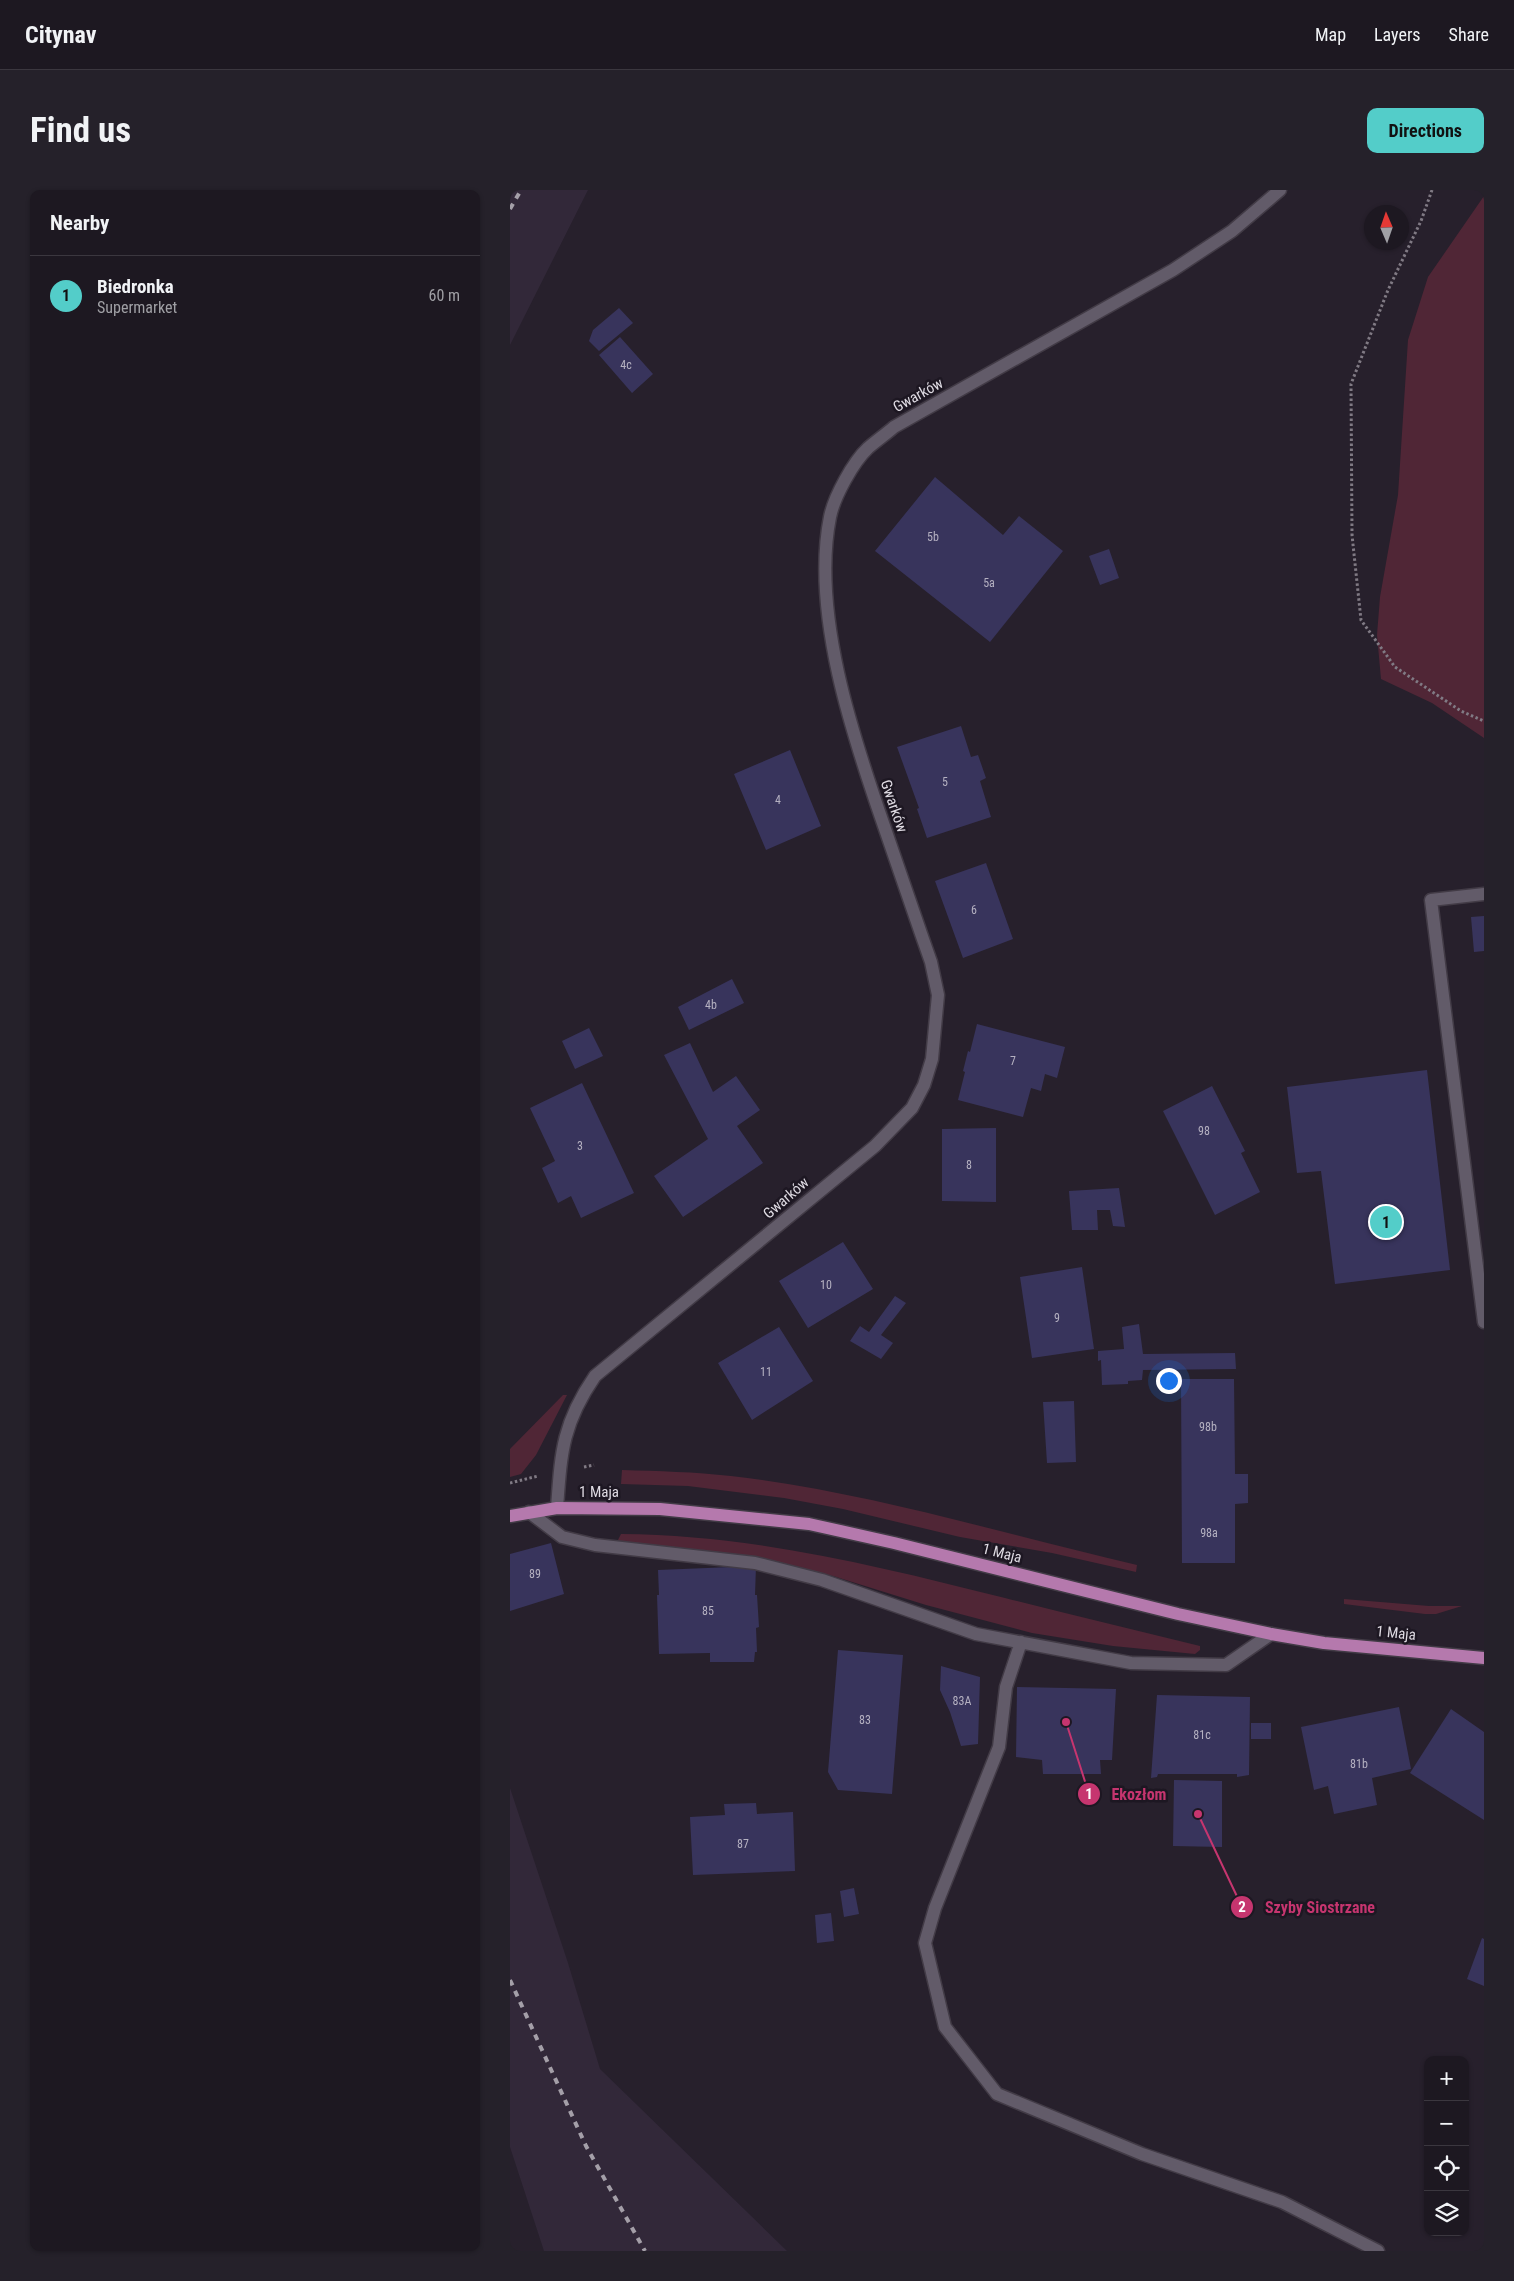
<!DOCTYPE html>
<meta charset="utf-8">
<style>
body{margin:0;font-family:"Roboto Condensed",sans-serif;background:#25212a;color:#f1f3f6}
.controls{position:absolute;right:15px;bottom:15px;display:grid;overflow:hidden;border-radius:10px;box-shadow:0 1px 4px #0004}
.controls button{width:45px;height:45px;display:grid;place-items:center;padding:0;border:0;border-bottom:1px solid #3b373f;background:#1d1821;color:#f1f3f6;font:25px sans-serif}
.compass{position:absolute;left:854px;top:15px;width:45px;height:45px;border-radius:50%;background:#1d1821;box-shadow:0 1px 4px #0004;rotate:358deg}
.you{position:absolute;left:658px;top:1190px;width:18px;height:18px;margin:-12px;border:4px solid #fff;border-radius:50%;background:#1a73e8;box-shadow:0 0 0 8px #1a73e833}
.badge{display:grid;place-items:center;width:32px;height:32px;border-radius:50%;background:#53cdc9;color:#111;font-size:16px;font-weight:700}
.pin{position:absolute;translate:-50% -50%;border:2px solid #fff;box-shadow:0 1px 5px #0006}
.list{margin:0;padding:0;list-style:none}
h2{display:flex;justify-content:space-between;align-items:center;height:65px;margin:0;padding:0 20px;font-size:21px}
h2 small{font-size:16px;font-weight:400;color:#a0a0a5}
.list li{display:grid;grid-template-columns:32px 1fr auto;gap:15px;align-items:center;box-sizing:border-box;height:80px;padding:0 20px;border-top:1px solid #3b373f}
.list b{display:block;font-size:19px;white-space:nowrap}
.list p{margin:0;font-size:16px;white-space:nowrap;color:#a0a0a5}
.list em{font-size:16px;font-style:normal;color:#a0a0a5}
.icon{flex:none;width:28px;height:28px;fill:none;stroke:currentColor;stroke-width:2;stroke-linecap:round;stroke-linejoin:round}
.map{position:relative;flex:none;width:974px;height:2061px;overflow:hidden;border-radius:10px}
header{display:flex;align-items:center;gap:30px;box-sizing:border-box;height:70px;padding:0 25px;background:#1d1821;border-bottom:1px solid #3b373f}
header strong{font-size:24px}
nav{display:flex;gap:28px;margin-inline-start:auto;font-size:18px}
.intro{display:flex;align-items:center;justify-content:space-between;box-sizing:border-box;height:120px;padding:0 30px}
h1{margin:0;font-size:35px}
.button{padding:12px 22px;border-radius:10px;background:#53cdc9;color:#111;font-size:18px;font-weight:700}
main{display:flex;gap:30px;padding:0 30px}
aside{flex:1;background:#1d1821;border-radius:10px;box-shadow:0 1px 4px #0004}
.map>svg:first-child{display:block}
</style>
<header>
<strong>Citynav</strong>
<nav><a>Map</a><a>Layers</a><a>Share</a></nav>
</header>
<div class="intro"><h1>Find us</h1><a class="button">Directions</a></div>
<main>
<aside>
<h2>Nearby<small></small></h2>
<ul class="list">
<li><span class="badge">1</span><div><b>Biedronka</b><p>Supermarket</p></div><em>60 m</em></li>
</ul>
</aside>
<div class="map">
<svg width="974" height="2061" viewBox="0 0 974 2061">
<rect width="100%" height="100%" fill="#27202c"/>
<path fill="#322839" d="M 0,0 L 78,0 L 0,155 Z
M 0,1598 L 58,1773 L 90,1879 L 277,2061 L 34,2061 L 0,1957 Z"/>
<path fill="#502636" d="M 974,6 L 974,548 L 922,513 L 871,489 L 867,445 L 870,407 L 888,305 L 898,150 L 918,87 Z
M 53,1205 L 57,1205 L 26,1265 L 11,1284 L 0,1287 L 0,1259 Z
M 112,1280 C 148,1281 185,1282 221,1286 C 359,1302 493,1344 627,1375 L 626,1382 L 542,1363 L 450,1347 L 333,1319 L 274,1308 L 178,1296 L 111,1294 Z
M 111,1344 C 244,1345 367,1376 495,1408 C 560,1425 625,1440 690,1456 L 690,1460 L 685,1464 L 603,1456 L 522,1443 L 416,1415 L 323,1386 L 266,1373 L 107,1352 Z
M 834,1409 L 919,1416 L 952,1416 L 926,1424 L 915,1424 L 834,1414 Z"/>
<path fill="#38345c" d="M 109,118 L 123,133 L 89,161 L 79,151 L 83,140 Z
M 110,147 L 143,184 L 122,203 L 89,165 Z
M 425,287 L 493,345 L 509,326 L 553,361 L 480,452 L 365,361 Z
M 599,359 L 609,388 L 590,395 L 579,366 Z
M 451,536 L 461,567 L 468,565 L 476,588 L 470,591 L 481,627 L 417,648 L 407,619 L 409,618 L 387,557 Z
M 280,560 L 311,636 L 256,660 L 224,584 Z
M 476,673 L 503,749 L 453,768 L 425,691 Z
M 974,726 L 974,761 L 964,762 L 961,727 Z
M 222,789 L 234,813 L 179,840 L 168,817 Z
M 467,834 L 555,857 L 547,888 L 535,884 L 531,901 L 521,898 L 513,927 L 448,910 L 455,882 L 453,881 L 458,861 L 460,862 Z
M 79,838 L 93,866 L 65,879 L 52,851 Z
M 180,853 L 203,902 L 226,886 L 250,920 L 227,936 L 253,973 L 173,1027 L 144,986 L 198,949 L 154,865 Z
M 917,880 L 940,1080 L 825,1094 L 811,981 L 787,983 L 777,897 Z
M 72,893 L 124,1003 L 71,1028 L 61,1006 L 48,1013 L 32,978 L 45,971 L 20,918 Z
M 702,896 L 735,961 L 731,963 L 750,1002 L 705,1025 L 653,921 Z
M 486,938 L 486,1012 L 432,1011 L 432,939 Z
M 609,998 L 615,1037 L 603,1036 L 600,1020 L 587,1020 L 588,1040 L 562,1040 L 559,1001 Z
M 333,1052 L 363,1099 L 298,1138 L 269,1091 Z
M 572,1077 L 584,1159 L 522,1168 L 510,1087 Z
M 385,1106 L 396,1113 L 371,1145 L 383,1153 L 371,1169 L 340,1151 L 350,1136 L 359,1142 Z
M 629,1134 L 633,1164 L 725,1163 L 726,1179 L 633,1180 L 632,1190 L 618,1191 L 618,1194 L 592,1195 L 591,1170 L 588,1171 L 588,1161 L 614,1159 L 612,1137 Z
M 269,1137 L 303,1191 L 242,1230 L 208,1173 Z
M 671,1189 L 724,1189 L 725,1284 L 738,1284 L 738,1313 L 725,1314 L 725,1373 L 672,1373 Z
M 564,1211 L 566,1272 L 537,1273 L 533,1212 Z
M 41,1353 L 54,1404 L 0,1421 L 0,1364 Z
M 246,1376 L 245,1405 L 247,1405 L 249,1437 L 246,1438 L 247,1462 L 245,1462 L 244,1472 L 200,1472 L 200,1463 L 149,1464 L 147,1405 L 149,1405 L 148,1380 Z
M 328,1460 L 393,1465 L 382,1604 L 328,1600 L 318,1582 Z
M 431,1476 L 470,1487 L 468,1554 L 451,1556 L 440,1522 L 430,1500 Z
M 507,1497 L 606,1499 L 602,1570 L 590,1570 L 591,1584 L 533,1584 L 532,1570 L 506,1567 Z
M 647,1505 L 740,1507 L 739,1585 L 727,1587 L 727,1584 L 648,1584 L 647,1587 L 641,1588 Z
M 889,1517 L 901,1579 L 862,1588 L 867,1615 L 824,1624 L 818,1596 L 804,1600 L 791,1537 Z
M 941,1519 L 974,1542 L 974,1630 L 900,1583 Z
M 741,1533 L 761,1533 L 761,1549 L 741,1549 Z
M 664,1590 L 712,1591 L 712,1657 L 663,1656 Z
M 246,1613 L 247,1624 L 283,1622 L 285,1681 L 183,1685 L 180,1627 L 215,1625 L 214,1614 Z
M 344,1698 L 349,1724 L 334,1727 L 330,1701 Z
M 321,1723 L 324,1751 L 307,1753 L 305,1725 Z
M 972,1748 L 974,1749 L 974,1796 L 957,1789 Z"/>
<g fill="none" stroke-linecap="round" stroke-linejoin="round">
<defs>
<path id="service" d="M 974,704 L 921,710 L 974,1132
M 19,1322 L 52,1347 L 85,1355 L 245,1373 L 312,1390 L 466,1444 L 621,1473 L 716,1475 L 761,1444
M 511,1452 L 496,1497 L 489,1557 L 425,1718 L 415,1753 L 435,1837 L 487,1904 L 632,1964 L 772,2012 L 868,2061"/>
<path id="minor" d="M 47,1318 C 51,1263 52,1234 85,1186 L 365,956 L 402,918 L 414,895 L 422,869 L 428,805 L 421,772 C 405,727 390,682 374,636 C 343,547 301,422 320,327 C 324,307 343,272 358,258 C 366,251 376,244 384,237 L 663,80 L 722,41 L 770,0"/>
<path id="primary" d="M 0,1326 L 47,1318 L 150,1319 L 299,1334 L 384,1353 L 668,1424 L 761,1444 L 814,1453 L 974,1468"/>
</defs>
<use href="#service" stroke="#423b46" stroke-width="15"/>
<use href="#minor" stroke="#423b46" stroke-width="15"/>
<use href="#primary" stroke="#423b46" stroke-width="15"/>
<path stroke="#807a84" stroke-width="3" stroke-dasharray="2.5 2.5" stroke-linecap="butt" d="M 922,0 L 911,31 L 878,100 L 841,194 L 842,345 L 851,430 L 885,477 L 951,521 L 974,531
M 74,1277 L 84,1275
M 0,1293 L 28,1286"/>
<use href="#service" stroke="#625b69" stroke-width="12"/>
<use href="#minor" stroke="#625b69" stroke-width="12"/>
<use href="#primary" stroke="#b579ad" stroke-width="12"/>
<path stroke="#a49fa8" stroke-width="4" stroke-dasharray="6 6" stroke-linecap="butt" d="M 0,19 L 11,0
M 0,1790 L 76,1956 L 135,2061"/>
</g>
<g text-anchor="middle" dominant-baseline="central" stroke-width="5" stroke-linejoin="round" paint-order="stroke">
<g font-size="12" fill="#b5b1c1">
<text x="116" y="175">4c</text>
<text x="423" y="347">5b</text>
<text x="479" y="393">5a</text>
<text x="435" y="592">5</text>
<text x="268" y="610">4</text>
<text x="464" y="720">6</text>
<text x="201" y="815">4b</text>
<text x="503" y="871">7</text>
<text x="694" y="941">98</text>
<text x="70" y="956">3</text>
<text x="459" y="975">8</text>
<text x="316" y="1095">10</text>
<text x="547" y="1128">9</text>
<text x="256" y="1182">11</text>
<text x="698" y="1237">98b</text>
<text x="699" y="1343">98a</text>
<text x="25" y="1384">89</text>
<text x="198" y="1421">85</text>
<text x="452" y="1511">83A</text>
<text x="355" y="1530">83</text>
<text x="692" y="1545">81c</text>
<text x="849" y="1574">81b</text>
<text x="233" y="1654">87</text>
</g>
<g font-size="15" fill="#dfdbe3" stroke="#1d1722">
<text transform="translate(408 205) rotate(-29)">Gwarków</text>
<text transform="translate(384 616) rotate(71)">Gwarków</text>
<text transform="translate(276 1008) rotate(-41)">Gwarków</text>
<text x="89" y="1302">1 Maja</text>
<text transform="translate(492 1363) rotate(14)">1 Maja</text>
<text transform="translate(886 1443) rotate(6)">1 Maja</text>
</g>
</g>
<path fill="none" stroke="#c6356f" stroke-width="2" d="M556 1532L579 1604M688 1624L732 1717"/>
<g fill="#c6356f" stroke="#1d1722" stroke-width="2">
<circle cx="556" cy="1532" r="5"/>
<circle cx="688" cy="1624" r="5"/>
<circle cx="579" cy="1604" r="12"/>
<circle cx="732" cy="1717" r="12"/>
</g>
<g font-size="15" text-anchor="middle" font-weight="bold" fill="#fff">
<text x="579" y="1609">1</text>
<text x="732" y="1722">2</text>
</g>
<g font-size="16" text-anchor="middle" font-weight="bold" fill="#c6356f" stroke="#1d1722" stroke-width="5" stroke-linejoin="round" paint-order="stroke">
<text x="629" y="1610">Ekozłom</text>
<text x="810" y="1723">Szyby Siostrzane</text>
</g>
</svg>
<div class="controls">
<button>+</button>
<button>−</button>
<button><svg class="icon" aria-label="locate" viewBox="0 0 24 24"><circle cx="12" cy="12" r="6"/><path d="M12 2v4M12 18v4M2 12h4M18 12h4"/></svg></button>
<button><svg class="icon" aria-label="layers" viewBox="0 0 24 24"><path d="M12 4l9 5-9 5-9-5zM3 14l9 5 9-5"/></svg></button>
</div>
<svg class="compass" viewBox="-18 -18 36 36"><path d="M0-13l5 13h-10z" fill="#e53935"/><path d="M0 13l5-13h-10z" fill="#a0a0a5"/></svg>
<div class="you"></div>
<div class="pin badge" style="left:876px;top:1032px">1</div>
</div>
</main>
